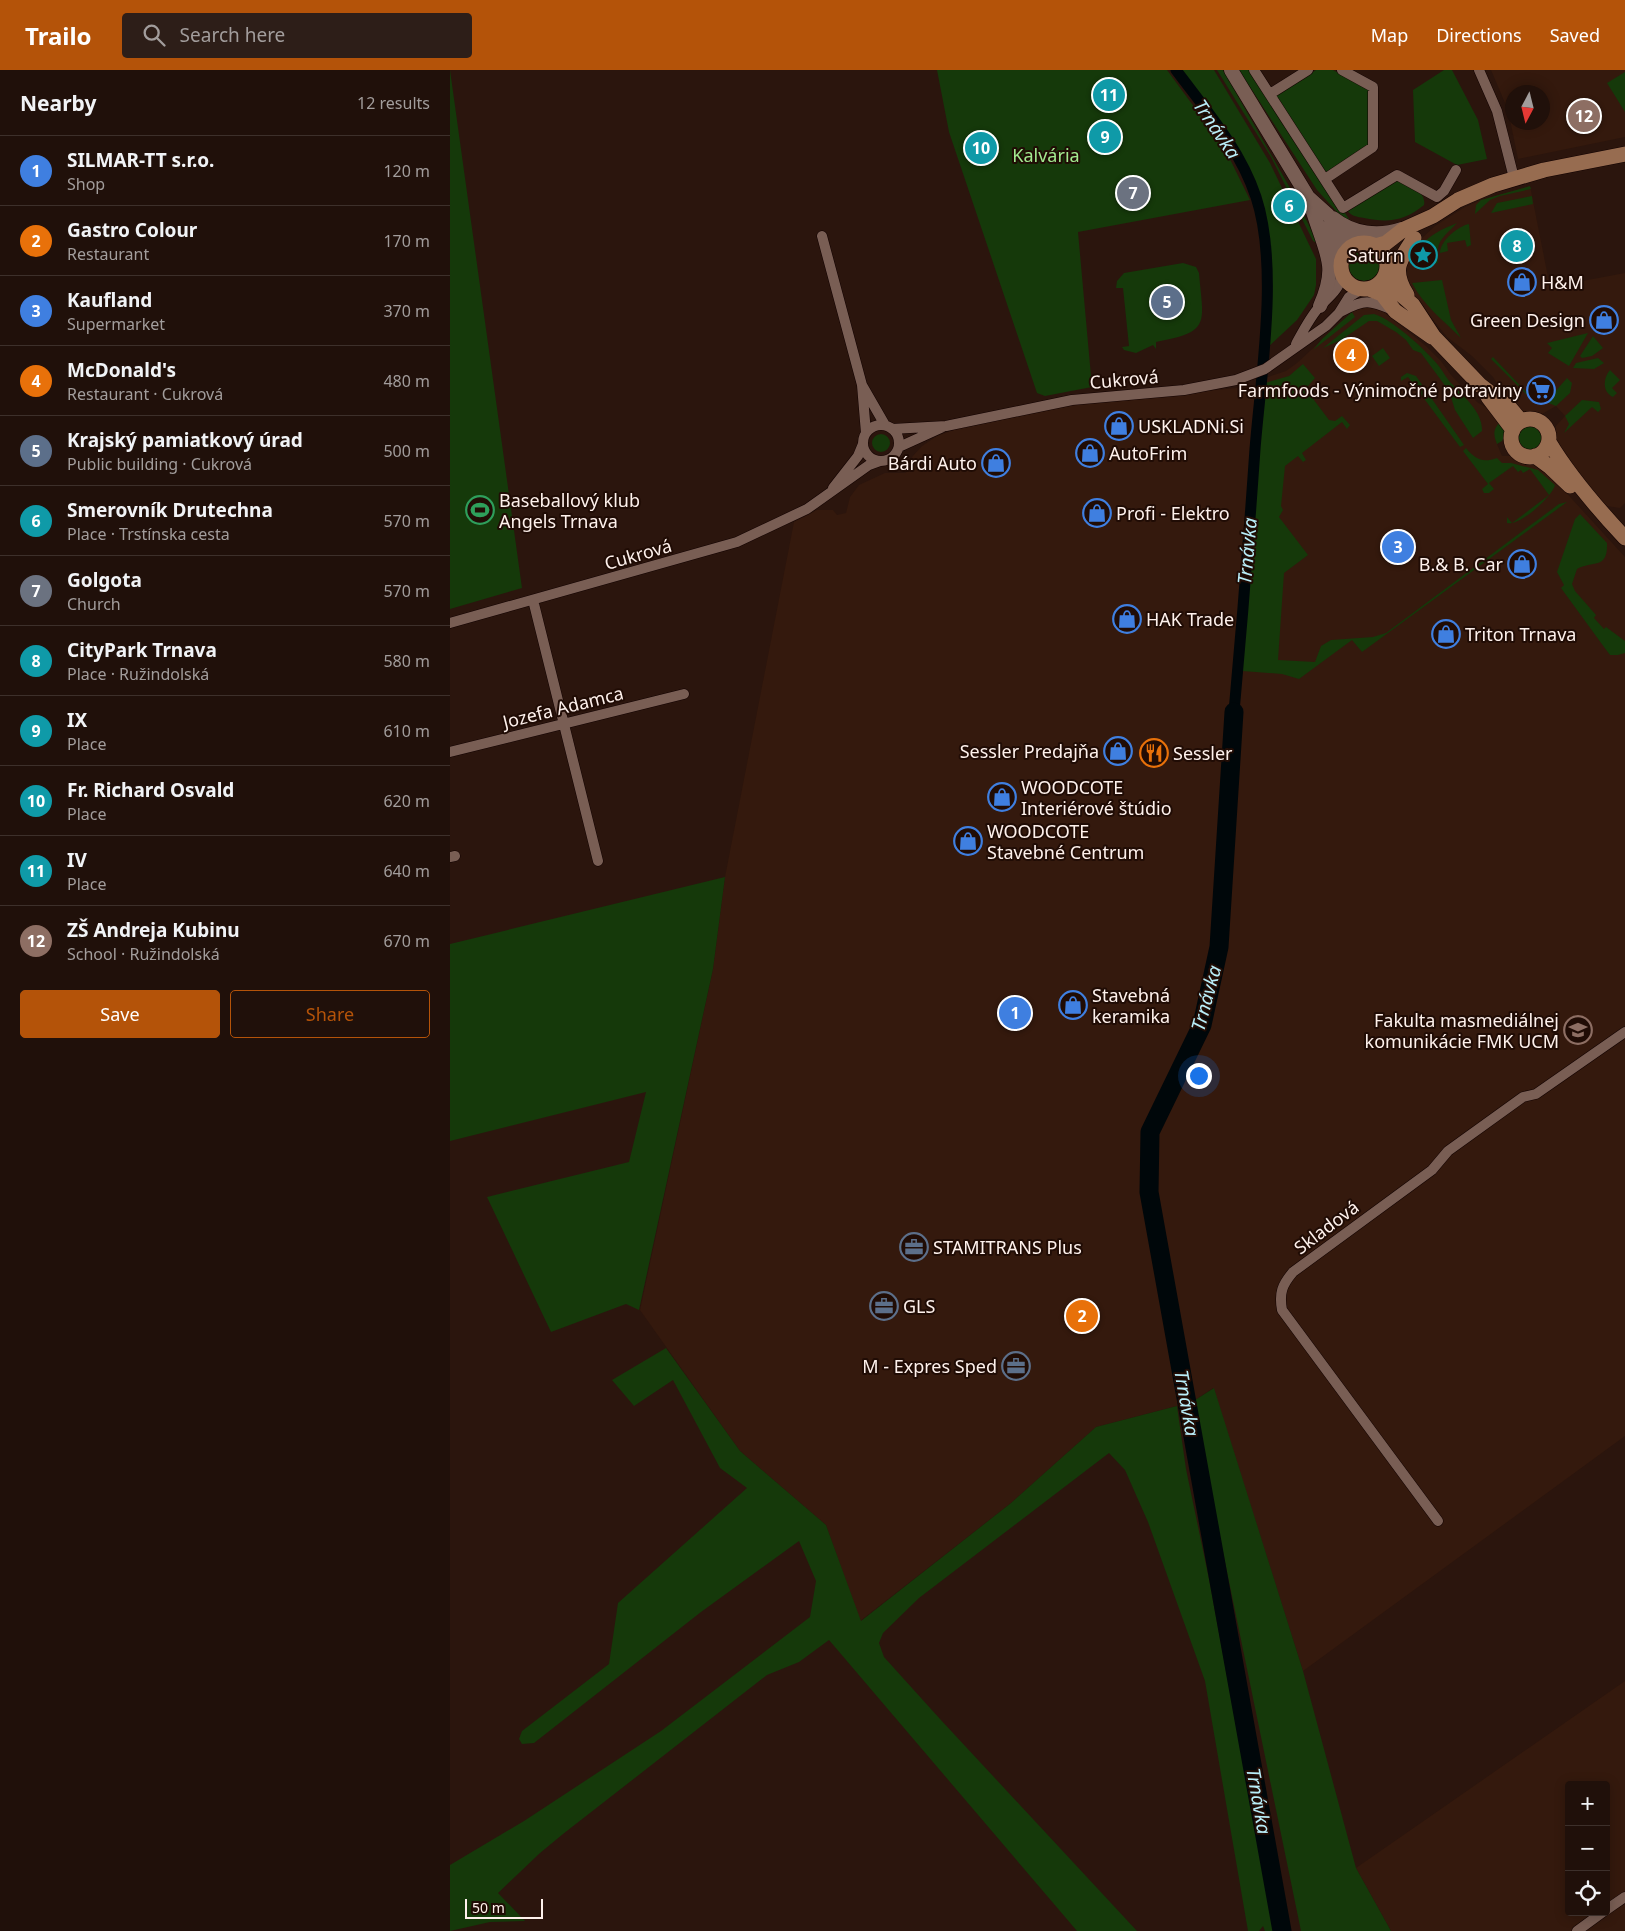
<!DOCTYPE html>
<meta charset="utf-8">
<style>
body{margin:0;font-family:"Noto Sans",sans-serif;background:#2d1e18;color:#f1f3f6}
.controls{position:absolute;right:15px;bottom:15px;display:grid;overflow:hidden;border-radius:5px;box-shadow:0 2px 12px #0003}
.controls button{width:45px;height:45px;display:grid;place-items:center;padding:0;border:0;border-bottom:1px solid #3d302b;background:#20100a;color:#f1f3f6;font:25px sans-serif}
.compass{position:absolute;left:1055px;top:15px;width:45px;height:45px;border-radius:50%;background:#20100a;box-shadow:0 2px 12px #0003;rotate:187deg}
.scale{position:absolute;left:15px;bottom:12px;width:78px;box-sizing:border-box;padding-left:5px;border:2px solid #fef1ec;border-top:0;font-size:14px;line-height:18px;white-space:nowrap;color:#fef1ec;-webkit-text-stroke:4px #200c05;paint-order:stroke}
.you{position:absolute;left:748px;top:1005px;width:18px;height:18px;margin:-12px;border:4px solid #fff;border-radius:50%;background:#1a73e8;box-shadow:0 0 0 8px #1a73e833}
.badge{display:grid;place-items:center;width:32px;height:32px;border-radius:50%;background:#b45309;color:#fff;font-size:16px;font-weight:700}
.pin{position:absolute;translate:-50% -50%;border:2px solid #fff;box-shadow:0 1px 5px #0006}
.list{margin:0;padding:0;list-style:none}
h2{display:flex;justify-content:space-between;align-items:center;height:65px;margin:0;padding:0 20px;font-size:21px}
h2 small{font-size:16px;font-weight:400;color:#a29d9c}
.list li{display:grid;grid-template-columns:32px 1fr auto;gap:15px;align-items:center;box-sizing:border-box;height:70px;padding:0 20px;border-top:1px solid #3d302b}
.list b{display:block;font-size:19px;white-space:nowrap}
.list p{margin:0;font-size:16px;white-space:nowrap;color:#a29d9c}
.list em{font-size:16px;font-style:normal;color:#a29d9c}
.actions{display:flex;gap:10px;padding:15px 20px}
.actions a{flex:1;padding:11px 0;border:1px solid #b45309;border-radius:5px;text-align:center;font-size:18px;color:#b45309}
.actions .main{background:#b45309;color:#fff}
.icon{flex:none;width:28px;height:28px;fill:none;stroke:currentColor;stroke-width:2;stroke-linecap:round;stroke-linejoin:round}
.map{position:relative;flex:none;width:1175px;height:1861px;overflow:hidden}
header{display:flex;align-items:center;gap:30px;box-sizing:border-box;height:70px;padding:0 25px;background:#b45309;color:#fff}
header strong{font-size:24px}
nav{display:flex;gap:28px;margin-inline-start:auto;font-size:18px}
.search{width:350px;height:45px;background:#2d1e18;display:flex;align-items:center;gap:12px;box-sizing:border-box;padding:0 18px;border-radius:5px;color:#a29d9c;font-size:19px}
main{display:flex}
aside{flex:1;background:#20100a}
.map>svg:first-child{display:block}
</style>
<header>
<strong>Trailo</strong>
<div class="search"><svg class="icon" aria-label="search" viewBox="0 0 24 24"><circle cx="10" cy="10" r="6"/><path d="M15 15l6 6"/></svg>Search here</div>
<nav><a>Map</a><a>Directions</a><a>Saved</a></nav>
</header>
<main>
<aside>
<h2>Nearby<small>12 results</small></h2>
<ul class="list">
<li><span class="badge" style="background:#3f7fe0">1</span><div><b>SILMAR-TT s.r.o.</b><p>Shop</p></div><em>120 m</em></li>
<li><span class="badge" style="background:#e8710a">2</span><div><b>Gastro Colour</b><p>Restaurant</p></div><em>170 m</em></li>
<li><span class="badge" style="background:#3f7fe0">3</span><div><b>Kaufland</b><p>Supermarket</p></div><em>370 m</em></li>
<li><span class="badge" style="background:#e8710a">4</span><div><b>McDonald's</b><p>Restaurant · Cukrová</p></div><em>480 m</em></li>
<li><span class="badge" style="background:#5c6f8a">5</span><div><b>Krajský pamiatkový úrad</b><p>Public building · Cukrová</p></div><em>500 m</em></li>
<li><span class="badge" style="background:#0f9aa8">6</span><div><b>Smerovník Drutechna</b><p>Place · Trstínska cesta</p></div><em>570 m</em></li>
<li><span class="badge" style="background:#6b7280">7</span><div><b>Golgota</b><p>Church</p></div><em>570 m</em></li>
<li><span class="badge" style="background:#0f9aa8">8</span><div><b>CityPark Trnava</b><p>Place · Ružindolská</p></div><em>580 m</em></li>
<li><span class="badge" style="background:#0f9aa8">9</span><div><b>IX</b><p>Place</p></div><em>610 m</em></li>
<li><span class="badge" style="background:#0f9aa8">10</span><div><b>Fr. Richard Osvald</b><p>Place</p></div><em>620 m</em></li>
<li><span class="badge" style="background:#0f9aa8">11</span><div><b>IV</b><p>Place</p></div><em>640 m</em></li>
<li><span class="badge" style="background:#8d6e63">12</span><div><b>ZŠ Andreja Kubinu</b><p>School · Ružindolská</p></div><em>670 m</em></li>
</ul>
<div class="actions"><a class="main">Save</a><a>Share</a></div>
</aside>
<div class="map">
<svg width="1175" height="1861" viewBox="0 0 1175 1861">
<rect width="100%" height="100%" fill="#2b150d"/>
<path fill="#34190d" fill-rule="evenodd" d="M 1041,0 L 1175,0 L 1175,67 L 1068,89 L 1058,40 ZM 1062,22 L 1092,22 L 1092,52 L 1062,52 Z
M 1080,116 L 1100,217 L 1175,203 L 1175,433 L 1170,438 L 1157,436 L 1138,420 L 1106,369 L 1106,356 L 1115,346 L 1106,336 L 1092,344 L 1073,342 L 1053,324 L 1043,307 L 1022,286 L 997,267 L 956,216 L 952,203 L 970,170 L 985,156 L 1015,137 L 1031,130 Z
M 919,235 L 931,240 L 976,276 L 991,291 L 1001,305 L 1027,332 L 1045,343 L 1055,367 L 1047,374 L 1052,386 L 1063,386 L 1074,392 L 1090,394 L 1175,487 L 1175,1366 L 853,1601 L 763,1318 L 742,1332 L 646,1357 L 561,1433 L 410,1551 L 376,1455 L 290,1381 L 190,1240 L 263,899 L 275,807 L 344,452 L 367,440 L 383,440 L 387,445 L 396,443 L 400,427 L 409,415 L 435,403 L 455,403 L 463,398 L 462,387 L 472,376 L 487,366 L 515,356 L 627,334 L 806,316 L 785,601 L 792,602 L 815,308 L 836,301 L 847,293 L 902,242 L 908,238 Z
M 1175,1611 L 1175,1861 L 941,1861 L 906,1798 ZM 1119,1715 L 1156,1715 L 1156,1842 L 1119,1842 Z"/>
<path fill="#15390a" d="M 0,0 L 72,518 L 0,539 Z
M 487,0 L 717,0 L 775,79 L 800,130 L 628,162 L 642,317 L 595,326 L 587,323 L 499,62 Z
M 728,0 L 764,0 L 820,93 L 866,189 L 866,215 L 864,225 L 847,250 L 818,277 L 821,202 L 816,156 L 811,132 L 792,90 L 779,68 Z
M 767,0 L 773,0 L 844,125 L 868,174 L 863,171 L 821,87 Z
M 789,0 L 801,0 L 899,149 L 896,152 L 867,120 Z
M 866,0 L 883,0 L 920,20 L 920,75 L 878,103 L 875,103 L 826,25 Z
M 994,0 L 1002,0 L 1028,50 L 1037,89 L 1007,95 L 965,72 L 963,20 Z
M 1175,2 L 1175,42 L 1157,13 Z
M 947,110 C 957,115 977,121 974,135 C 955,151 938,153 914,148 C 907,147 901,146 897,140 Z
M 1080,116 L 1081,119 L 1050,126 L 1040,130 L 1025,144 L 1026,135 L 1031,130 Z
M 1082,126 L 1083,134 L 1041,143 L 1047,133 Z
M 1007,153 C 993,168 985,171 988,193 L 972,197 L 964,188 C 972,168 988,161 1007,153 Z
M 1019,154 L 1021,175 L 1017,177 L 1015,170 L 997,173 L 998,181 L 990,183 C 990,171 1008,156 1019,154 Z
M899 196a15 15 0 1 1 30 0a15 15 0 1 1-30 0Z
M 733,193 L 746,197 L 749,203 C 753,253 762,262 706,272 L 706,279 L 703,275 L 686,283 L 674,280 L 672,277 L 679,276 L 673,218 L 666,218 L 667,211 L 674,203 Z
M 992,210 L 1001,250 L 1011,268 C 994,251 973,235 962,213 Z
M 902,242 L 905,247 L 863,280 L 872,269 Z
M 924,244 C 942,249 976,280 988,295 C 993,301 996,308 1002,314 C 1014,327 1033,342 1032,361 L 1023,368 L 1005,340 L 999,321 L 971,283 L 963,280 L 956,270 L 946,262 L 927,251 L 919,251 L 891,270 L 873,278 L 914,245 Z
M 1138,263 L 1119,296 L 1098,283 L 1102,278 L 1097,273 Z
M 1143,266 L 1153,278 L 1142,286 L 1132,288 L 1130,286 Z
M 933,278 L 940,288 L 929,296 L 922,286 Z
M 1043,287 L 1079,325 L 1085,321 L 1092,328 L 1091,332 L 1080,328 L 1041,289 Z
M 1148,288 L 1154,293 L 1144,299 L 1123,298 L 1126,293 Z
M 853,294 L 865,308 L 858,316 L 858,322 L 879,350 L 885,351 L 892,346 L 900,355 L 897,359 L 892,352 L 852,383 L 856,390 L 853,392 L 848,386 L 835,396 L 831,436 L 833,440 L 829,447 L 858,485 L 834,503 L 828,590 L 865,592 L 871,576 L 881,570 L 923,567 L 936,563 L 1109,434 L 1117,432 L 912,582 L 902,570 L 849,609 L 832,604 L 792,601 L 815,313 L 839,306 Z
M 1160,300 L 1170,310 L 1162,318 L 1167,323 L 1163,327 C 1152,322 1153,308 1160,300 Z
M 957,303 L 966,306 L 1014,375 L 1010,377 L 958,307 L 951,311 L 951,307 Z
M 1117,308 L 1122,313 L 1120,323 L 1106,336 L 1096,332 Z
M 1132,330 L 1149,332 L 1151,339 L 1148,342 L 1142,337 L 1114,363 L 1119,354 L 1115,346 Z
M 1051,351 L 1056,363 L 1052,371 L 1047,374 C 1043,364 1043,359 1051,351 Z
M1069 368a12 12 0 1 1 24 0a12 12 0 1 1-24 0Z
M422 373a9 9 0 1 1 18 0a9 9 0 1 1-18 0Z
M 1016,378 C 1026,390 1033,393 1047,388 L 1052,393 L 1061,393 L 1088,400 L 1105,415 C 1103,426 1069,457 1057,453 L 1057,447 L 1062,453 L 1099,425 L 1080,399 L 1073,403 L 1071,400 L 1068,402 L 1063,396 L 1039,413 L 1044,419 L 1039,423 L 1034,423 L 1032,419 L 1038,414 L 1013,381 Z
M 1130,444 L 1157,473 C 1158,500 1143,490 1127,499 L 1122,514 L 1125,521 L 1146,545 L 1144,548 L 1154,559 L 1156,557 L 1175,571 L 1175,583 L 1168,585 L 1160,585 L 1154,577 L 1111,518 L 1114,515 L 1107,502 L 1125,449 Z
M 275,807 L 263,899 L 189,1240 L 176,1234 L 101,1262 L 37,1127 L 179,1092 L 196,1022 L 0,1071 L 0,874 Z
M 216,1278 L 290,1381 L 376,1455 L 411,1551 L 561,1433 L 646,1357 L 727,1336 L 736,1399 L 759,1509 L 824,1861 L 815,1861 L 813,1856 L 809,1861 L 798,1861 L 755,1611 L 698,1452 L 675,1400 L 659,1383 L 469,1528 L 433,1563 L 429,1573 L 434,1587 L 490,1649 L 687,1861 L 627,1861 L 379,1570 L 349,1592 L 317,1605 L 113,1764 L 90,1783 L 48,1823 L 75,1851 L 40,1852 L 0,1861 L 0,1795 L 74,1751 L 211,1661 L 360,1547 L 366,1511 L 349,1471 L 251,1542 L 84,1673 L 72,1674 L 69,1669 L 72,1661 L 159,1594 L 168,1533 L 297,1418 L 270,1398 L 223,1310 L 184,1336 L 162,1310 Z
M 764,1318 L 853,1601 L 906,1798 L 941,1861 L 851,1861 L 742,1332 Z"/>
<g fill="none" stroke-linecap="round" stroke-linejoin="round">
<path stroke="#00070a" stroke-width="11" d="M 726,0 C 756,40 790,79 806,127 C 829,197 811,304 805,379 C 799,466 792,554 784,642"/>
<path stroke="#00070a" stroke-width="19" d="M 784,642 L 769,877 L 752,955 L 700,1062 L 699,1122 L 832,1861"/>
<defs>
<path id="minor" d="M 804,0 L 893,138 L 947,105 L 987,127 L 994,121 L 1006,100
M 1029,0 L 1047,41 L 1064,108
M 820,24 L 858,0
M 875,109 L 923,77 L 923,17 L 892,0
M 372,166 L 412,315 L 416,363
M 892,241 C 915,229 919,230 943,240
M 846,274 C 853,261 860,247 870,236 C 881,225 889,220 892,204
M 412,315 L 435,355
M413 373a18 18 0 1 1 36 0a18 18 0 1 1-36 0Z
M 442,359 L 496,356 L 622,330 L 734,320 L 786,310 L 815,299 L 876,256 L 889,243 L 899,227 L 912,219
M 449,377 L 493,357
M 383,418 L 408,386 L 413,374
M 83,530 L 148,791
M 0,553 L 287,472 L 357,439 L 419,395 L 430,391
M 0,682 L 234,624
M 0,787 L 5,786
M 988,1451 L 832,1240 C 829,1223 832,1215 843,1202 L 982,1100 L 998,1081 L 1073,1027 L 1086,1024 L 1175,962
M 1156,1840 L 1175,1827
M 1127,1861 L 1153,1842"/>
<path id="tertiary" d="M 781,0 L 858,127 L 878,145 L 894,167 L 911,174
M 858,127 L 867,154 L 887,178 L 892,189
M 883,148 C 903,164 928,167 952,159
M 867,154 C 879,189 886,200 870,236"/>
<path id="secondary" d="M891 196a23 23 0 1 1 46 0a23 23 0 1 1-46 0Z
M 925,176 L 936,173 L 954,159 L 983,146 L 1008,130 L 1043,115 L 1094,100 L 1175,84
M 936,205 L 941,216 L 963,235 L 984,267 L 1030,315 L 1061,339 L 1071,351
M 919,219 L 932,224 L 945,241 L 982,267
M 957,225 C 941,199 950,190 964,168
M 1038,327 L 1063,360
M1061 368a19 19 0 1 1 38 0a19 19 0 1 1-38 0Z
M 1099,372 C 1120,407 1147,438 1175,468
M 1085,386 L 1100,397 L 1120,416"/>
</defs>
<use href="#minor" stroke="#120200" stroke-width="11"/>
<use href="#tertiary" stroke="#120200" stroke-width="15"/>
<use href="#secondary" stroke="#120200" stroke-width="16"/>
<use href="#minor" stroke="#795e54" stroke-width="10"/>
<use href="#tertiary" stroke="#795e54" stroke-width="14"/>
<use href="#secondary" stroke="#976c50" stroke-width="15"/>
</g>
<defs>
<symbol id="sight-ring" viewBox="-11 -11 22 22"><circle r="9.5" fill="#200c05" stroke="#0f9aa8" stroke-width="1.5"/><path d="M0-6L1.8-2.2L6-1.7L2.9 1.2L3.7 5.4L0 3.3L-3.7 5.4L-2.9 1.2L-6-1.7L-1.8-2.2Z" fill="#0f9aa8"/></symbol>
<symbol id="shop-ring" viewBox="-11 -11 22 22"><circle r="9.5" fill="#200c05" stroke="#3f7fe0" stroke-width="1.5"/><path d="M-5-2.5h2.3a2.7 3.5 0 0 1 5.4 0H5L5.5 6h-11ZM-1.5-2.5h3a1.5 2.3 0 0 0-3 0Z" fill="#3f7fe0"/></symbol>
<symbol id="supermarket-ring" viewBox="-11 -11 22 22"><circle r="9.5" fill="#200c05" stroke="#3f7fe0" stroke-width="1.5"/><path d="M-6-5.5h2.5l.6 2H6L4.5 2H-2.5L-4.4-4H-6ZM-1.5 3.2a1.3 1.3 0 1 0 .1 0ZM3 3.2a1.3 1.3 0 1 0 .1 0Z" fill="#3f7fe0"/></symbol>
<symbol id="stadium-ring" viewBox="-11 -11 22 22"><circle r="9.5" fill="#200c05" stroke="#2e9e5b" stroke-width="1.5"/><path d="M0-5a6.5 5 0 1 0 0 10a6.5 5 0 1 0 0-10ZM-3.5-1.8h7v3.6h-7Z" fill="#2e9e5b"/></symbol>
<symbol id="restaurant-ring" viewBox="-11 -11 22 22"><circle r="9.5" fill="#200c05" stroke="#e8710a" stroke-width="1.5"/><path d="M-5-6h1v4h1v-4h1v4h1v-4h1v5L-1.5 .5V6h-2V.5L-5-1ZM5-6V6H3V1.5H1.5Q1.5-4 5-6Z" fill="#e8710a"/></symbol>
<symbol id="university-ring" viewBox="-11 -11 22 22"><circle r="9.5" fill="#200c05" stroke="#8d6e63" stroke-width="1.5"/><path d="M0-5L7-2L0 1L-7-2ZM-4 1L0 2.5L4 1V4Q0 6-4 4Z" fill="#8d6e63"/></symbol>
<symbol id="office-ring" viewBox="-11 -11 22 22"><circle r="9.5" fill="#200c05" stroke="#5c6f8a" stroke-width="1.5"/><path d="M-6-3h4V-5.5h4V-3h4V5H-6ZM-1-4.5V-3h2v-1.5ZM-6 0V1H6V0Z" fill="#5c6f8a"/></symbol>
</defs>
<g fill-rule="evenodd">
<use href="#sight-ring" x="957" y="169" width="32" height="32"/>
<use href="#shop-ring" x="1056" y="196" width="32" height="32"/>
<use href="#shop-ring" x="1138" y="234" width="32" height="32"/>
<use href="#supermarket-ring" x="1075" y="304" width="32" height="32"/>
<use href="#shop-ring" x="653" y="340" width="32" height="32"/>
<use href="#shop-ring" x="624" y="367" width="32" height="32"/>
<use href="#shop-ring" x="530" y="377" width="32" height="32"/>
<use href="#stadium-ring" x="14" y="424" width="32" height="32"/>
<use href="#shop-ring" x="631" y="427" width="32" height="32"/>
<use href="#shop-ring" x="1056" y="478" width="32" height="32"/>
<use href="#shop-ring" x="661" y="533" width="32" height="32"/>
<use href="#shop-ring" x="980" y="548" width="32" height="32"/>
<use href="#shop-ring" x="652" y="665" width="32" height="32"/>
<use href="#restaurant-ring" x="688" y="667" width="32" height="32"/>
<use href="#shop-ring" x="536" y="711" width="32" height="32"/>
<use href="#shop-ring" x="502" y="755" width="32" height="32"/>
<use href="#shop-ring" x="607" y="919" width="32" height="32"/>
<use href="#university-ring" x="1112" y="944" width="32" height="32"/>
<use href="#office-ring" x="448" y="1161" width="32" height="32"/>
<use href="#office-ring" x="418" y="1220" width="32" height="32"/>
<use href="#office-ring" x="550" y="1280" width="32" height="32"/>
</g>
<g text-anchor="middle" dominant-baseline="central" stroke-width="4" stroke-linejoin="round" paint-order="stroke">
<g font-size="18" fill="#a2e98f" stroke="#200c05">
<text x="596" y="85">Kalvária</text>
</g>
<g font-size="18" fill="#fef1ec" stroke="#200c05" text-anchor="start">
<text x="954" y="185" text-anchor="end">Saturn</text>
<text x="1091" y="212">H&amp;M</text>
<text x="1135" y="250" text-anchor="end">Green Design</text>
<text x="1072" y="320" text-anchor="end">Farmfoods - Výnimočné potraviny</text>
<text x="688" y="356">USKLADNi.Si</text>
<text x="659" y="383">AutoFrim</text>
<text x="527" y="393" text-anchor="end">Bárdi Auto</text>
<text x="49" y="430">Baseballový klub<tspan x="49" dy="21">Angels Trnava</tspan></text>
<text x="666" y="443">Profi - Elektro</text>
<text x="1053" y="494" text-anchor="end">B.&amp; B. Car</text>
<text x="696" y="549">HAK Trade</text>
<text x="1015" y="564">Triton Trnava</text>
<text x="649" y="681" text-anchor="end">Sessler Predajňa</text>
<text x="723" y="683">Sessler</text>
<text x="571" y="717">WOODCOTE<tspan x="571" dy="21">Interiérové štúdio</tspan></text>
<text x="537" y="761">WOODCOTE<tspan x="537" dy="21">Stavebné Centrum</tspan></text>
<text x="642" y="925">Stavebná<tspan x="642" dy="21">keramika</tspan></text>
<text x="1109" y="950" text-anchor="end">Fakulta masmediálnej<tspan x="1109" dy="21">komunikácie FMK UCM</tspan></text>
<text x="483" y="1177">STAMITRANS Plus</text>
<text x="453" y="1236">GLS</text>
<text x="547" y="1296" text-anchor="end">M - Expres Sped</text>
</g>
<g font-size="18" fill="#fef1ec" stroke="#200c05">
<text transform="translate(674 309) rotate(-5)">Cukrová</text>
<text transform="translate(188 484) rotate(-16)">Cukrová</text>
<text transform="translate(113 637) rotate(-14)">Jozefa Adamca</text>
<text transform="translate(876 1157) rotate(-37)">Skladová</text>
</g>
<g font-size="19" font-style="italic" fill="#b9eef9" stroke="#200c05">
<text transform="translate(767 59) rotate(56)">Trnávka</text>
<text transform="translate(797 481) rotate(-85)">Trnávka</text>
<text transform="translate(756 928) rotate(-75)">Trnávka</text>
<text transform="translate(737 1333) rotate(80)">Trnávka</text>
<text transform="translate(809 1731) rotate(80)">Trnávka</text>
</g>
</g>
</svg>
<div class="controls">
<button>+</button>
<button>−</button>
<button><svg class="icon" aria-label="locate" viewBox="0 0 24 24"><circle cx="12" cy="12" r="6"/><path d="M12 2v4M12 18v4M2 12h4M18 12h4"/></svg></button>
</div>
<svg class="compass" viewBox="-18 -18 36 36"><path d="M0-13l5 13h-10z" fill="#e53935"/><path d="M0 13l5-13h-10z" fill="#a29d9c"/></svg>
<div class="scale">50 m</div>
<div class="you"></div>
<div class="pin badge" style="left:565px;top:943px;background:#3f7fe0">1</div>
<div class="pin badge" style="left:632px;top:1246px;background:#e8710a">2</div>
<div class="pin badge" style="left:948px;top:477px;background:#3f7fe0">3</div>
<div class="pin badge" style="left:901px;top:285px;background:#e8710a">4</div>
<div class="pin badge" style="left:717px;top:232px;background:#5c6f8a">5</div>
<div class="pin badge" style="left:839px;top:136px;background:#0f9aa8">6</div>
<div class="pin badge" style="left:683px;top:123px;background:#6b7280">7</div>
<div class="pin badge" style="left:1067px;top:176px;background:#0f9aa8">8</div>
<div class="pin badge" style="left:655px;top:67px;background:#0f9aa8">9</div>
<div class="pin badge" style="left:531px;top:78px;background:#0f9aa8">10</div>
<div class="pin badge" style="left:659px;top:25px;background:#0f9aa8">11</div>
<div class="pin badge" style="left:1134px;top:46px;background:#8d6e63">12</div>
</div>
</main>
